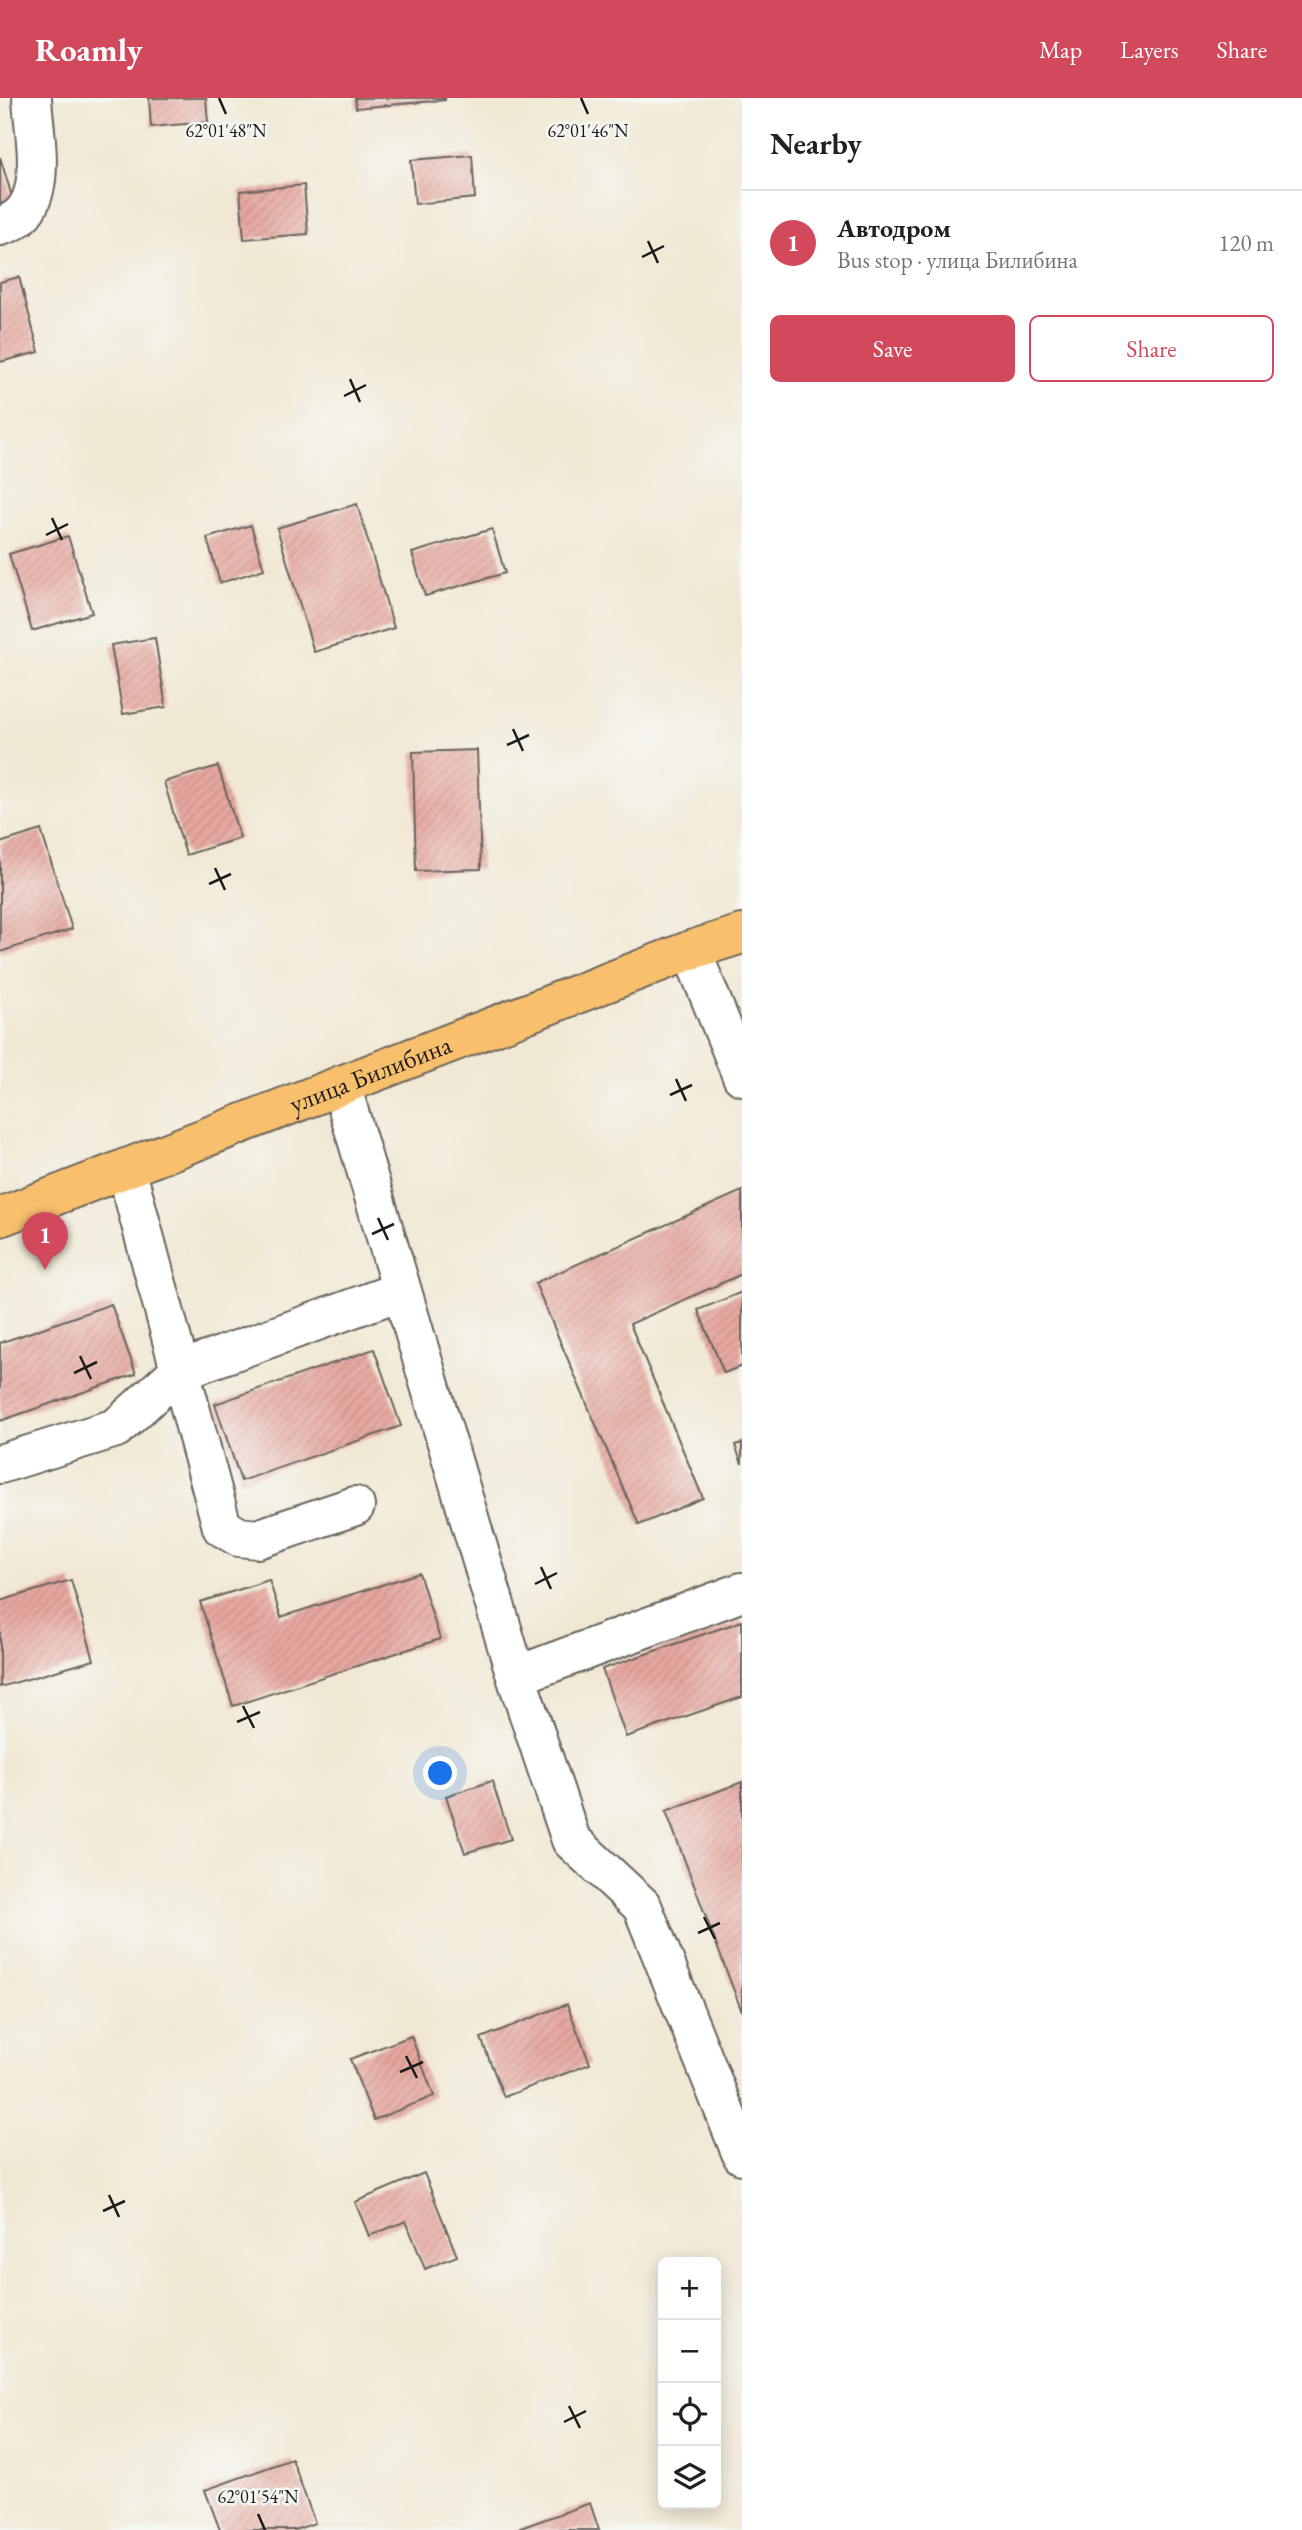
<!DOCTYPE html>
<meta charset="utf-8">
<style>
body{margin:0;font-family:"EB Garamond",serif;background:#f2f2f2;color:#202124}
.controls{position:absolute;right:21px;bottom:21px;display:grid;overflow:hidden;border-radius:10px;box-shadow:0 4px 18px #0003}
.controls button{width:63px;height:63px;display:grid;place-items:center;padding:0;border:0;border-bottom:2px solid #e0e0e0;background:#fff;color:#202124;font:35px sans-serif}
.you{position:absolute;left:441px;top:1676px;width:24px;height:24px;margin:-18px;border:5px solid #fff;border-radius:50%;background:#1a73e8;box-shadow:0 0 0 10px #1a73e833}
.badge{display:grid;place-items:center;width:46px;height:46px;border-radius:50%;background:#d1495b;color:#fff;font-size:23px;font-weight:700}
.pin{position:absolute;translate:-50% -58px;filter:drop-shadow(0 2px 4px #0008)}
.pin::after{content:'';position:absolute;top:37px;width:24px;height:21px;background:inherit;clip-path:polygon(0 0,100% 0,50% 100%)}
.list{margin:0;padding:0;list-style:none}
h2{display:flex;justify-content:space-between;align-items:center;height:91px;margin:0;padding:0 28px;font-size:30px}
h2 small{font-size:23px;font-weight:400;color:#757577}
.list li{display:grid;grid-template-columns:46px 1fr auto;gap:21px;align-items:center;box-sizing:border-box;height:105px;padding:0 28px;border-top:2px solid #e0e0e0}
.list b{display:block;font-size:26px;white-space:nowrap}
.list p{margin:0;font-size:23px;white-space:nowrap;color:#757577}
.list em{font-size:23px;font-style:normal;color:#757577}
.actions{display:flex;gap:14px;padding:21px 28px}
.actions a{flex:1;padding:16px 0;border:2px solid #d1495b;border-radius:10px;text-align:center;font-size:24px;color:#d1495b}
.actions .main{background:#d1495b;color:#fff}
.icon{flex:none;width:38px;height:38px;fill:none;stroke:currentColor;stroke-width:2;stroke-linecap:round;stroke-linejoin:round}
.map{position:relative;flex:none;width:742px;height:2432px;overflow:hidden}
header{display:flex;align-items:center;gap:42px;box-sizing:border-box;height:98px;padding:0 35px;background:#d1495b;color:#fff}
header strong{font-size:33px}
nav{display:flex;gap:38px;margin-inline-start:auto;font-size:24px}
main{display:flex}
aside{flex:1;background:#fff}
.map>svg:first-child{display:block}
</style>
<header>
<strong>Roamly</strong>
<nav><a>Map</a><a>Layers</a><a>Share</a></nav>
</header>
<main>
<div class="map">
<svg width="742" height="2432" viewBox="0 0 742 2432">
<defs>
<pattern id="building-hatch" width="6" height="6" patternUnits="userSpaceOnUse" patternTransform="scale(1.75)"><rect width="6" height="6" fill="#e6a79f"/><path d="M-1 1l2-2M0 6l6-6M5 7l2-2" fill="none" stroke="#c58f88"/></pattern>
</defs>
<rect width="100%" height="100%" fill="#f6f6f2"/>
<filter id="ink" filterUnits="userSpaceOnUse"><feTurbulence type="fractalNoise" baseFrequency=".0143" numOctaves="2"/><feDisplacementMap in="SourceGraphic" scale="14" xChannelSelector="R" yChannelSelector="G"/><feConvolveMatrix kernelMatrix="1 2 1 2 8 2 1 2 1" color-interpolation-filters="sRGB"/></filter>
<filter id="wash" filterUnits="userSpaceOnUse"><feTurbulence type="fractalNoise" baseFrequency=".00686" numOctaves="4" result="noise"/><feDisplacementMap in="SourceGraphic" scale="28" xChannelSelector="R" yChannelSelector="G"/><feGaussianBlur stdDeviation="1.57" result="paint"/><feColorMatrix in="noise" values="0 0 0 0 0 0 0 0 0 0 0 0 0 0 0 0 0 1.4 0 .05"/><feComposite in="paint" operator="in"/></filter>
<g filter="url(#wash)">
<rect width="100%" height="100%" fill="#f1e8d4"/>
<g id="blocks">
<path fill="url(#building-hatch)" d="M 149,0 L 206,0 L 208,24 L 151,29 Z
M 355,0 L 445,0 L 445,2 L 356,10 Z
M 472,57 L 475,100 L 415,106 L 411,62 Z
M 0,59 L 13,102 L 0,106 Z
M 304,87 L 308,136 L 244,141 L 240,93 Z
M 19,179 L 39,254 L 0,264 L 0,184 Z
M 357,406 L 394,530 L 314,554 L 277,430 Z
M 251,427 L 264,471 L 220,485 L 207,440 Z
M 492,431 L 505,475 L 425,498 L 412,455 Z
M 68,438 L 92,515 L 32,533 L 9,456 Z
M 155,540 L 166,609 L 123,616 L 111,547 Z
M 477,652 L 481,771 L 416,773 L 413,654 Z
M 218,668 L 240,740 L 186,757 L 164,684 Z
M 41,732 L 72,831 L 0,854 L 0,745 Z
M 742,1093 L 742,1176 L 630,1226 L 703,1400 L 639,1427 L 535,1185 Z
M 742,1194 L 742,1268 L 724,1275 L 698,1212 Z
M 111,1206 L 136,1276 L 0,1323 L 0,1245 Z
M 374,1251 L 401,1328 L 241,1383 L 215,1306 Z
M 742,1345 L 742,1366 L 735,1347 Z
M 419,1475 L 440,1541 L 233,1608 L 200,1504 L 269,1482 L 281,1519 Z
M 71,1482 L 94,1562 L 0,1589 L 0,1503 Z
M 742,1523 L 742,1599 L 626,1639 L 602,1571 Z
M 492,1683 L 511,1741 L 465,1755 L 446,1698 Z
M 742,1684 L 742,1914 L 666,1713 Z
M 567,1906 L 590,1966 L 504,1999 L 481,1940 Z
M 411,1938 L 434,1998 L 374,2022 L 350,1961 Z
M 424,2075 L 457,2158 L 425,2171 L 406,2123 L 369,2138 L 355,2104 Z
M 292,2361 L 315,2425 L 295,2432 L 220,2432 L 205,2392 Z
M 590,2405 L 599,2432 L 515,2432 Z"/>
</g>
</g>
<g filter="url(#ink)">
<use href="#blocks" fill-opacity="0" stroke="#67635c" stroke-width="2"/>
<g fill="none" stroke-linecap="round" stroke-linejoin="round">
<defs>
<path id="minor" d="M 0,128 C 53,115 34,41 32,0
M 691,852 L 742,978
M 341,987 L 516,1578 L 571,1742 L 642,1808 L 742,2057
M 126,1070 L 222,1429 L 239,1439 L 257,1441 L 355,1408
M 0,1366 L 116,1330 L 179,1273 L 400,1193
M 516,1578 L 742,1494"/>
<g id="major">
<path id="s1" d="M 0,1119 L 691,852 L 742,836"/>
</g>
</defs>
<use href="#minor" stroke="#67635c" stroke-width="42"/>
<use href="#major" stroke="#67635c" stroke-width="42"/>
<use href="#minor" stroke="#fff" stroke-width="38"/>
<use href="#major" stroke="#f8bf6c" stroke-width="38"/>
</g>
</g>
<path fill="none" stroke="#1c1c1c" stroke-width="2.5" d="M 219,0 L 226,16M 581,0 L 588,16M 648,143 L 658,165M 642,159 L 664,148M 350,281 L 360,304M 344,298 L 366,287M 52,420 L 62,442M 46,437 L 68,426M 513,631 L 523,653M 507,647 L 529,637M 215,770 L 225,792M 209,786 L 231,776M 676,981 L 686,1003M 670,997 L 692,987M 378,1120 L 388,1142M 372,1136 L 394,1126M 80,1258 L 91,1281M 74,1275 L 97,1264M 541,1469 L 551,1491M 535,1486 L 557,1475M 243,1608 L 254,1630M 237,1624 L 260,1614M 704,1819 L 715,1841M 698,1835 L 720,1825M 406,1958 L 417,1980M 400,1974 L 423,1964M 109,2097 L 119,2119M 103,2113 L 125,2103M 569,2308 L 580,2330M 564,2324 L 586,2313M 258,2416 L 265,2432"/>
<g text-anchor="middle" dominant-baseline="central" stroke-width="5" stroke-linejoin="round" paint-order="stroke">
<g font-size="26" fill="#1c1c1c" stroke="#f6f6f2">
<text stroke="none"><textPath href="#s1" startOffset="397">улица Билибина</textPath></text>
</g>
</g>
<g font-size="18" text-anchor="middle" fill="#1c1c1c" stroke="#f6f6f2" stroke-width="5" stroke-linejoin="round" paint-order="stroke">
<text x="226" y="39">62°01'48"N</text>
<text x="588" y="39">62°01'46"N</text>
<text x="258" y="2405">62°01'54"N</text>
</g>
</svg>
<div class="controls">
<button>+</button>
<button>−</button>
<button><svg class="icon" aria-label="locate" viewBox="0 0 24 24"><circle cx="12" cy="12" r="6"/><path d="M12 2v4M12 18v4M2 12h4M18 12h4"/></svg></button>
<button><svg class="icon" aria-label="layers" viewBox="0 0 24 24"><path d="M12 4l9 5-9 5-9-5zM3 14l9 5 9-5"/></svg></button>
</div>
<div class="you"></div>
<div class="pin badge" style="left:45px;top:1172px">1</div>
</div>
<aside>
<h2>Nearby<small></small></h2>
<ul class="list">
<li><span class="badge">1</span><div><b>Автодром</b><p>Bus stop · улица Билибина</p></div><em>120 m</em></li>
</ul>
<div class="actions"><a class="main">Save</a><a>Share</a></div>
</aside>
</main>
